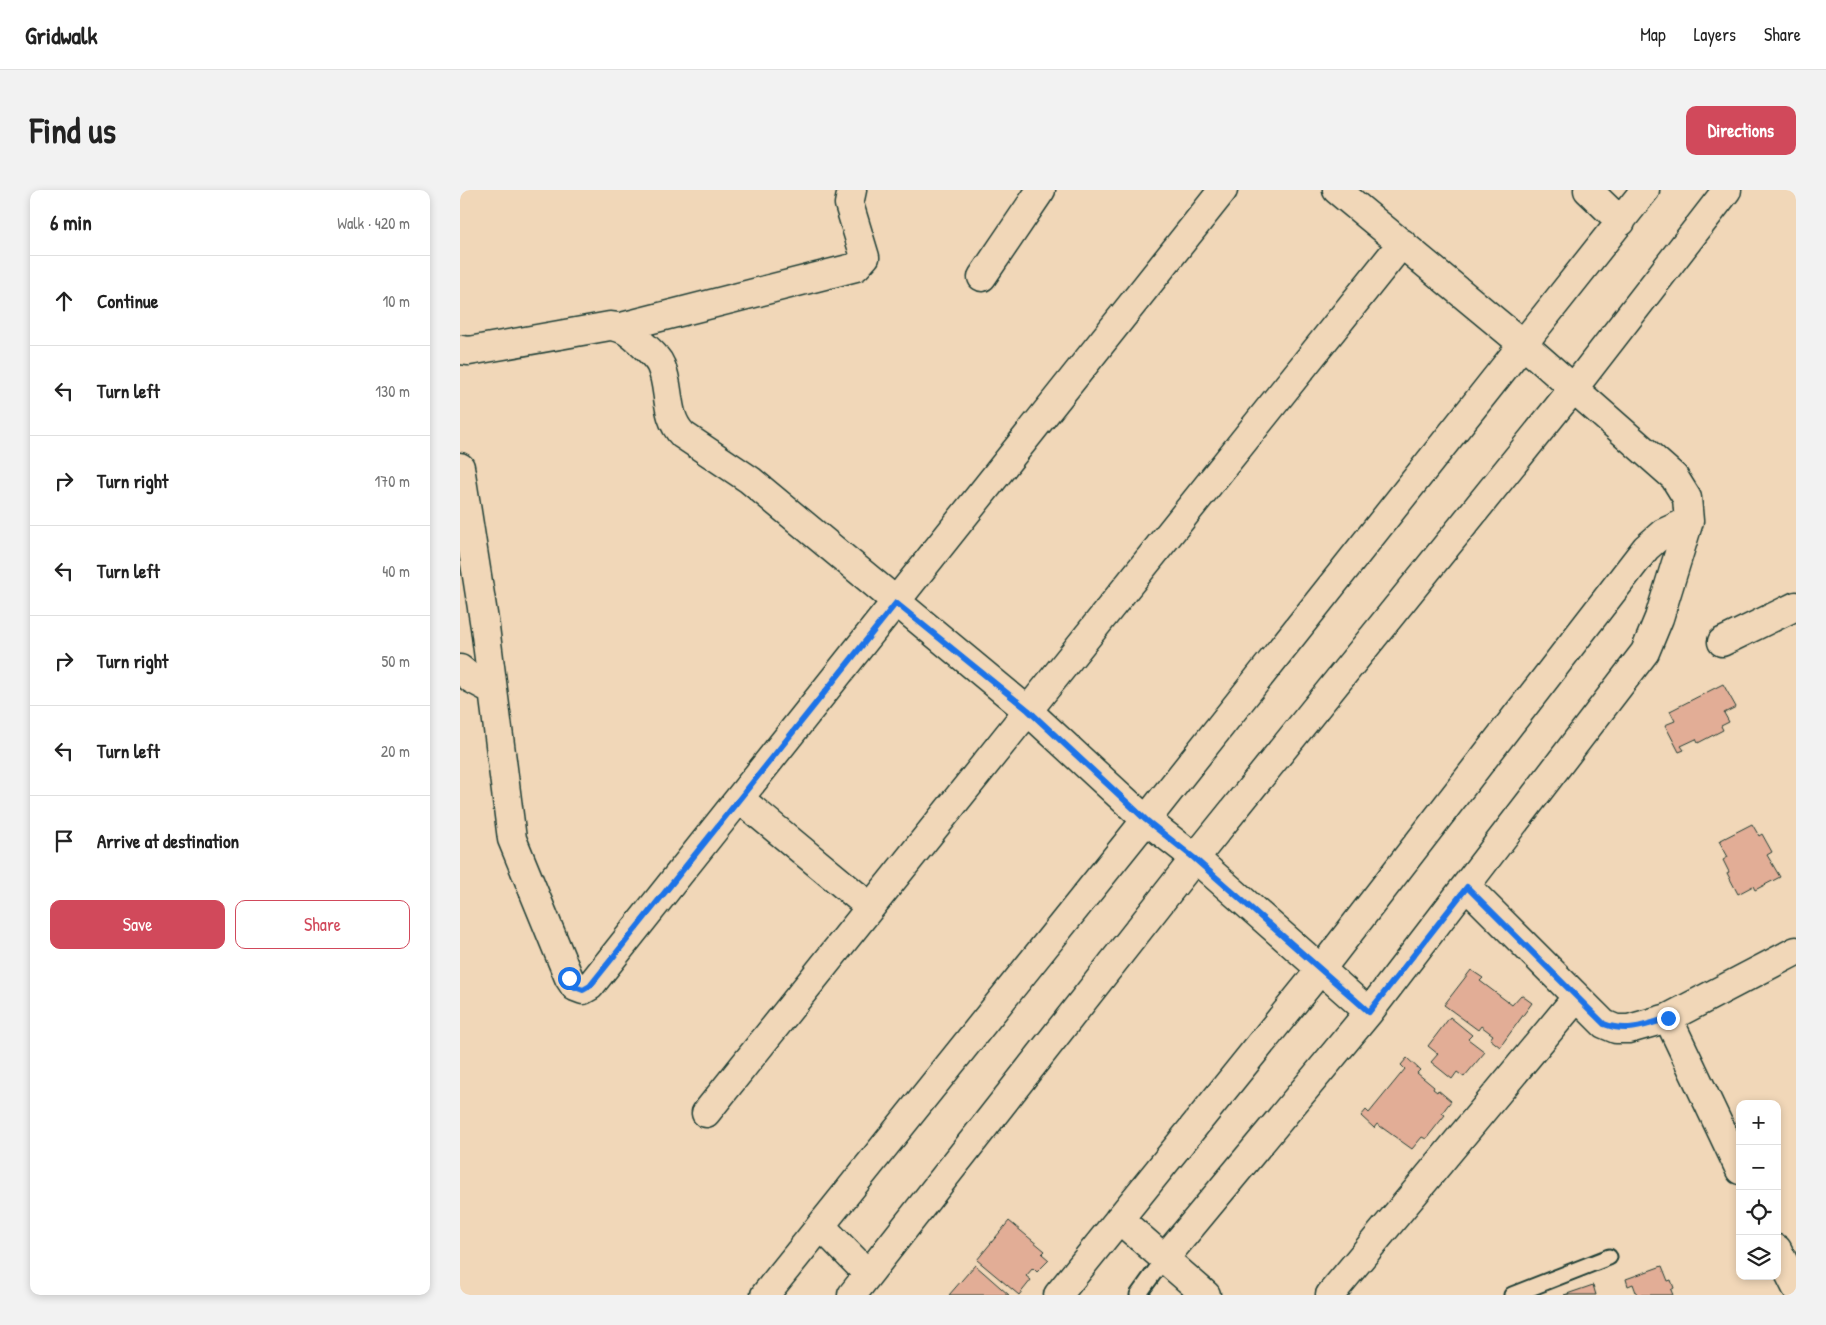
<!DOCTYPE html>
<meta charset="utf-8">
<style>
body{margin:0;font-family:"Patrick Hand",sans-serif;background:#f2f2f2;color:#222}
.controls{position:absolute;right:15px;bottom:15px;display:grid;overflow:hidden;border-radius:10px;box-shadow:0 2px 8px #0003}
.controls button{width:45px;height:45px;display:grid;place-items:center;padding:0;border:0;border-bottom:1px solid #e0e0e0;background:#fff;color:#222;font:25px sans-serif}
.stop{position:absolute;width:15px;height:15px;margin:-11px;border:4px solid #1a73e8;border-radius:50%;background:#fff}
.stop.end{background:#1a73e8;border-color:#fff;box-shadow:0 1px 5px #0008}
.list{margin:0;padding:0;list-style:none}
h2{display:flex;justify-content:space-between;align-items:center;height:65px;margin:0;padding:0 20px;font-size:21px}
h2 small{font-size:16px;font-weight:400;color:#767676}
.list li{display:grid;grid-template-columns:32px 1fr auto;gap:15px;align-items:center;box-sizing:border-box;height:90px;padding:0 20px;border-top:1px solid #e0e0e0}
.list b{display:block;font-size:19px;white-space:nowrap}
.list em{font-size:16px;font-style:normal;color:#767676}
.actions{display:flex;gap:10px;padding:15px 20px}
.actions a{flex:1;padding:11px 0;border:1px solid #d1495b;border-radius:10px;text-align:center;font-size:18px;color:#d1495b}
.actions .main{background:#d1495b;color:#fff}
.icon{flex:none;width:28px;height:28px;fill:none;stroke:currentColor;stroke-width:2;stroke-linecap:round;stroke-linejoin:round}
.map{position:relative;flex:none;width:1336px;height:1105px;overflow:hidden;border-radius:10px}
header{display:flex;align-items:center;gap:30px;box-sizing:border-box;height:70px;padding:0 25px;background:#fff;border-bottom:1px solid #e0e0e0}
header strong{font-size:24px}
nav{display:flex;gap:28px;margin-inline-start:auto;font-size:18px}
.intro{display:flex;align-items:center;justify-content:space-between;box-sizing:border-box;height:120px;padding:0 30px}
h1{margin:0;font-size:35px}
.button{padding:12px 22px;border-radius:10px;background:#d1495b;color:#fff;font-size:18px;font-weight:700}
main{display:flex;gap:30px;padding:0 30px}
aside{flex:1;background:#fff;border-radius:10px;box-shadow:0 2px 8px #0003}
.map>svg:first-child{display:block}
</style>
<header>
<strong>Gridwalk</strong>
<nav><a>Map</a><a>Layers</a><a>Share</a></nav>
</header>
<div class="intro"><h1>Find us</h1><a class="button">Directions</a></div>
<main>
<aside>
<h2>6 min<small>Walk · 420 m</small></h2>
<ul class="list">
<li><svg class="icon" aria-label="ahead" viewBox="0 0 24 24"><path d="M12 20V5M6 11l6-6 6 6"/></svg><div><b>Continue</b></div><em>10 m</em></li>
<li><svg class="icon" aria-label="left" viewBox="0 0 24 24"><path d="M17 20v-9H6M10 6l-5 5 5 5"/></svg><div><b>Turn left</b></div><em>130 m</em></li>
<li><svg class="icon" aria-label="right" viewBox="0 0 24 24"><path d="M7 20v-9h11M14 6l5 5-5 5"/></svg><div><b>Turn right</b></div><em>170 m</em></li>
<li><svg class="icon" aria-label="left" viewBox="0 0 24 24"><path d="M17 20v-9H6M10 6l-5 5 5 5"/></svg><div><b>Turn left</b></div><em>40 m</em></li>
<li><svg class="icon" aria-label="right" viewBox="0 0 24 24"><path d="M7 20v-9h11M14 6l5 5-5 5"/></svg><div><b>Turn right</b></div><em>50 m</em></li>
<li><svg class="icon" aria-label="left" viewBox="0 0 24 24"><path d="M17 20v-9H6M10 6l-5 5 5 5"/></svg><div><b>Turn left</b></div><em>20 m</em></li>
<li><svg class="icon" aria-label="arrive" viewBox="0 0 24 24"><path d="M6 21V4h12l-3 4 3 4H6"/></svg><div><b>Arrive at destination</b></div></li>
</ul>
<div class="actions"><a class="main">Save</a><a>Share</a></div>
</aside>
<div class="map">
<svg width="1336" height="1105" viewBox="0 0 1336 1105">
<rect width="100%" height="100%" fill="#f1d7b8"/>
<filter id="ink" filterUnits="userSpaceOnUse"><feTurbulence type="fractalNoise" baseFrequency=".02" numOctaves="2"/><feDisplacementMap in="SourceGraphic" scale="10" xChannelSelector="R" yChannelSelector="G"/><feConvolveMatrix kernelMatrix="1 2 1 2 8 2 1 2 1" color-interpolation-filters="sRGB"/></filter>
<g filter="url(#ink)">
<path fill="#e2ad96" stroke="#1f3d34" d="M 1263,494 L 1276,517 L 1264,523 L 1269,532 L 1261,536 L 1263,540 L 1238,553 L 1236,549 L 1221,556 L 1224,560 L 1219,562 L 1205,535 L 1215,531 L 1210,521 Z
M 1292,634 L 1299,646 L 1302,644 L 1312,662 L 1307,665 L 1320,687 L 1295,700 L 1293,696 L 1278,704 L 1267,683 L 1269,682 L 1263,670 L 1268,667 L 1259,651 Z
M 1011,780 L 1023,788 L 1020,791 L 1052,815 L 1061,805 L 1072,813 L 1040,857 L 1030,849 L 1033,845 L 1021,836 L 1018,840 L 984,815 Z
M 990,827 L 1012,845 L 1008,849 L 1025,862 L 1004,887 L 997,882 L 992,889 L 971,872 L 978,864 L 968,856 Z
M 947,868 L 960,880 L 957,883 L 974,897 L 973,899 L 977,902 L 978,900 L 991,911 L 982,923 L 985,925 L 966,949 L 962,947 L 952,959 L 917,934 L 914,938 L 901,926 L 906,920 L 909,923 L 945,879 L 941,875 Z
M 549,1031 L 585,1061 L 582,1064 L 589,1070 L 577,1082 L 573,1078 L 566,1086 L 571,1090 L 559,1105 L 517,1070 Z
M 515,1075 L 549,1105 L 489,1105 Z
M 1202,1076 L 1208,1091 L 1211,1090 L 1214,1098 L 1211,1100 L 1213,1105 L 1177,1105 L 1173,1094 L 1168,1096 L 1166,1089 Z
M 1133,1095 L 1136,1105 L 1104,1105 Z"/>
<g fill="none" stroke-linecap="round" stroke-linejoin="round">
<defs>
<path id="service" d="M 678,1105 L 704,1069
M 1052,1105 L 1149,1067"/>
<path id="minor" d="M 1128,0 L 1161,32
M 522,87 L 581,0
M 161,137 L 396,77 L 405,67 L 389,14 L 392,0
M 1,160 L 9,161 L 150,136 C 164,137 170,143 180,152 C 187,159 197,166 201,176 C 211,199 204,226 223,245 L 290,290 L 567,520 L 686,630 L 735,668 L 909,822
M 0,277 L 25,437 L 52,649 L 109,788 L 115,797 L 123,800 L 130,796 L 763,0
M 1262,452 L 1336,416
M 0,479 L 12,489 L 33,500
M 280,609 L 410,717
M 1007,697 L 1144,834 L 1156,839 L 1169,839 L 1208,828 L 1336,761
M 1208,828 L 1280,980
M 246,923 L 942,53
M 659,1029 L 746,1105
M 361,1036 L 408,1084
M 1317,1059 L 1336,1097
M 704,1069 L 909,822 L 1185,462 L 1199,428 L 1229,331 L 1227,308 L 1214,287 L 1064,155 L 877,0
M 305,1105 L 686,630 L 1185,0
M 392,1105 L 735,668 L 1113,199 L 1267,0
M 598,1105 L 861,779 L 1186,358 L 1203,343 L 1229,331
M 870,1105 L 1117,807"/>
</defs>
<use href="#service" stroke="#1f3d34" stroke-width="19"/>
<use href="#minor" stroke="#1f3d34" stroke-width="31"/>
<use href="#service" stroke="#f1d7b8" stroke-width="15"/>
<use href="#minor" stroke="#f1d7b8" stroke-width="28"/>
</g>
</g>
<g fill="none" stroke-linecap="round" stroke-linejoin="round" filter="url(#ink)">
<path stroke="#1a73e8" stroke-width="6" d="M 109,788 L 115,797 L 123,800 L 130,796 L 436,413 L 568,520 L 686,630 L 734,668 L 909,822 L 1007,697 L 1144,834 C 1167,843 1186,835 1208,828"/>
</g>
</svg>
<div class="controls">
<button>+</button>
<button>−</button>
<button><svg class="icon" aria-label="locate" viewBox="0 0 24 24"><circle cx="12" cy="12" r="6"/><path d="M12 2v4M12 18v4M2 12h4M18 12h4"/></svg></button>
<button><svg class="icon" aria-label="layers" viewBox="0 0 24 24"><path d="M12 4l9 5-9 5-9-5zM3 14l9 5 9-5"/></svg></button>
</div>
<div class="stop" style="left:109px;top:788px"></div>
<div class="stop end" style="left:1208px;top:828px"></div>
</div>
</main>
